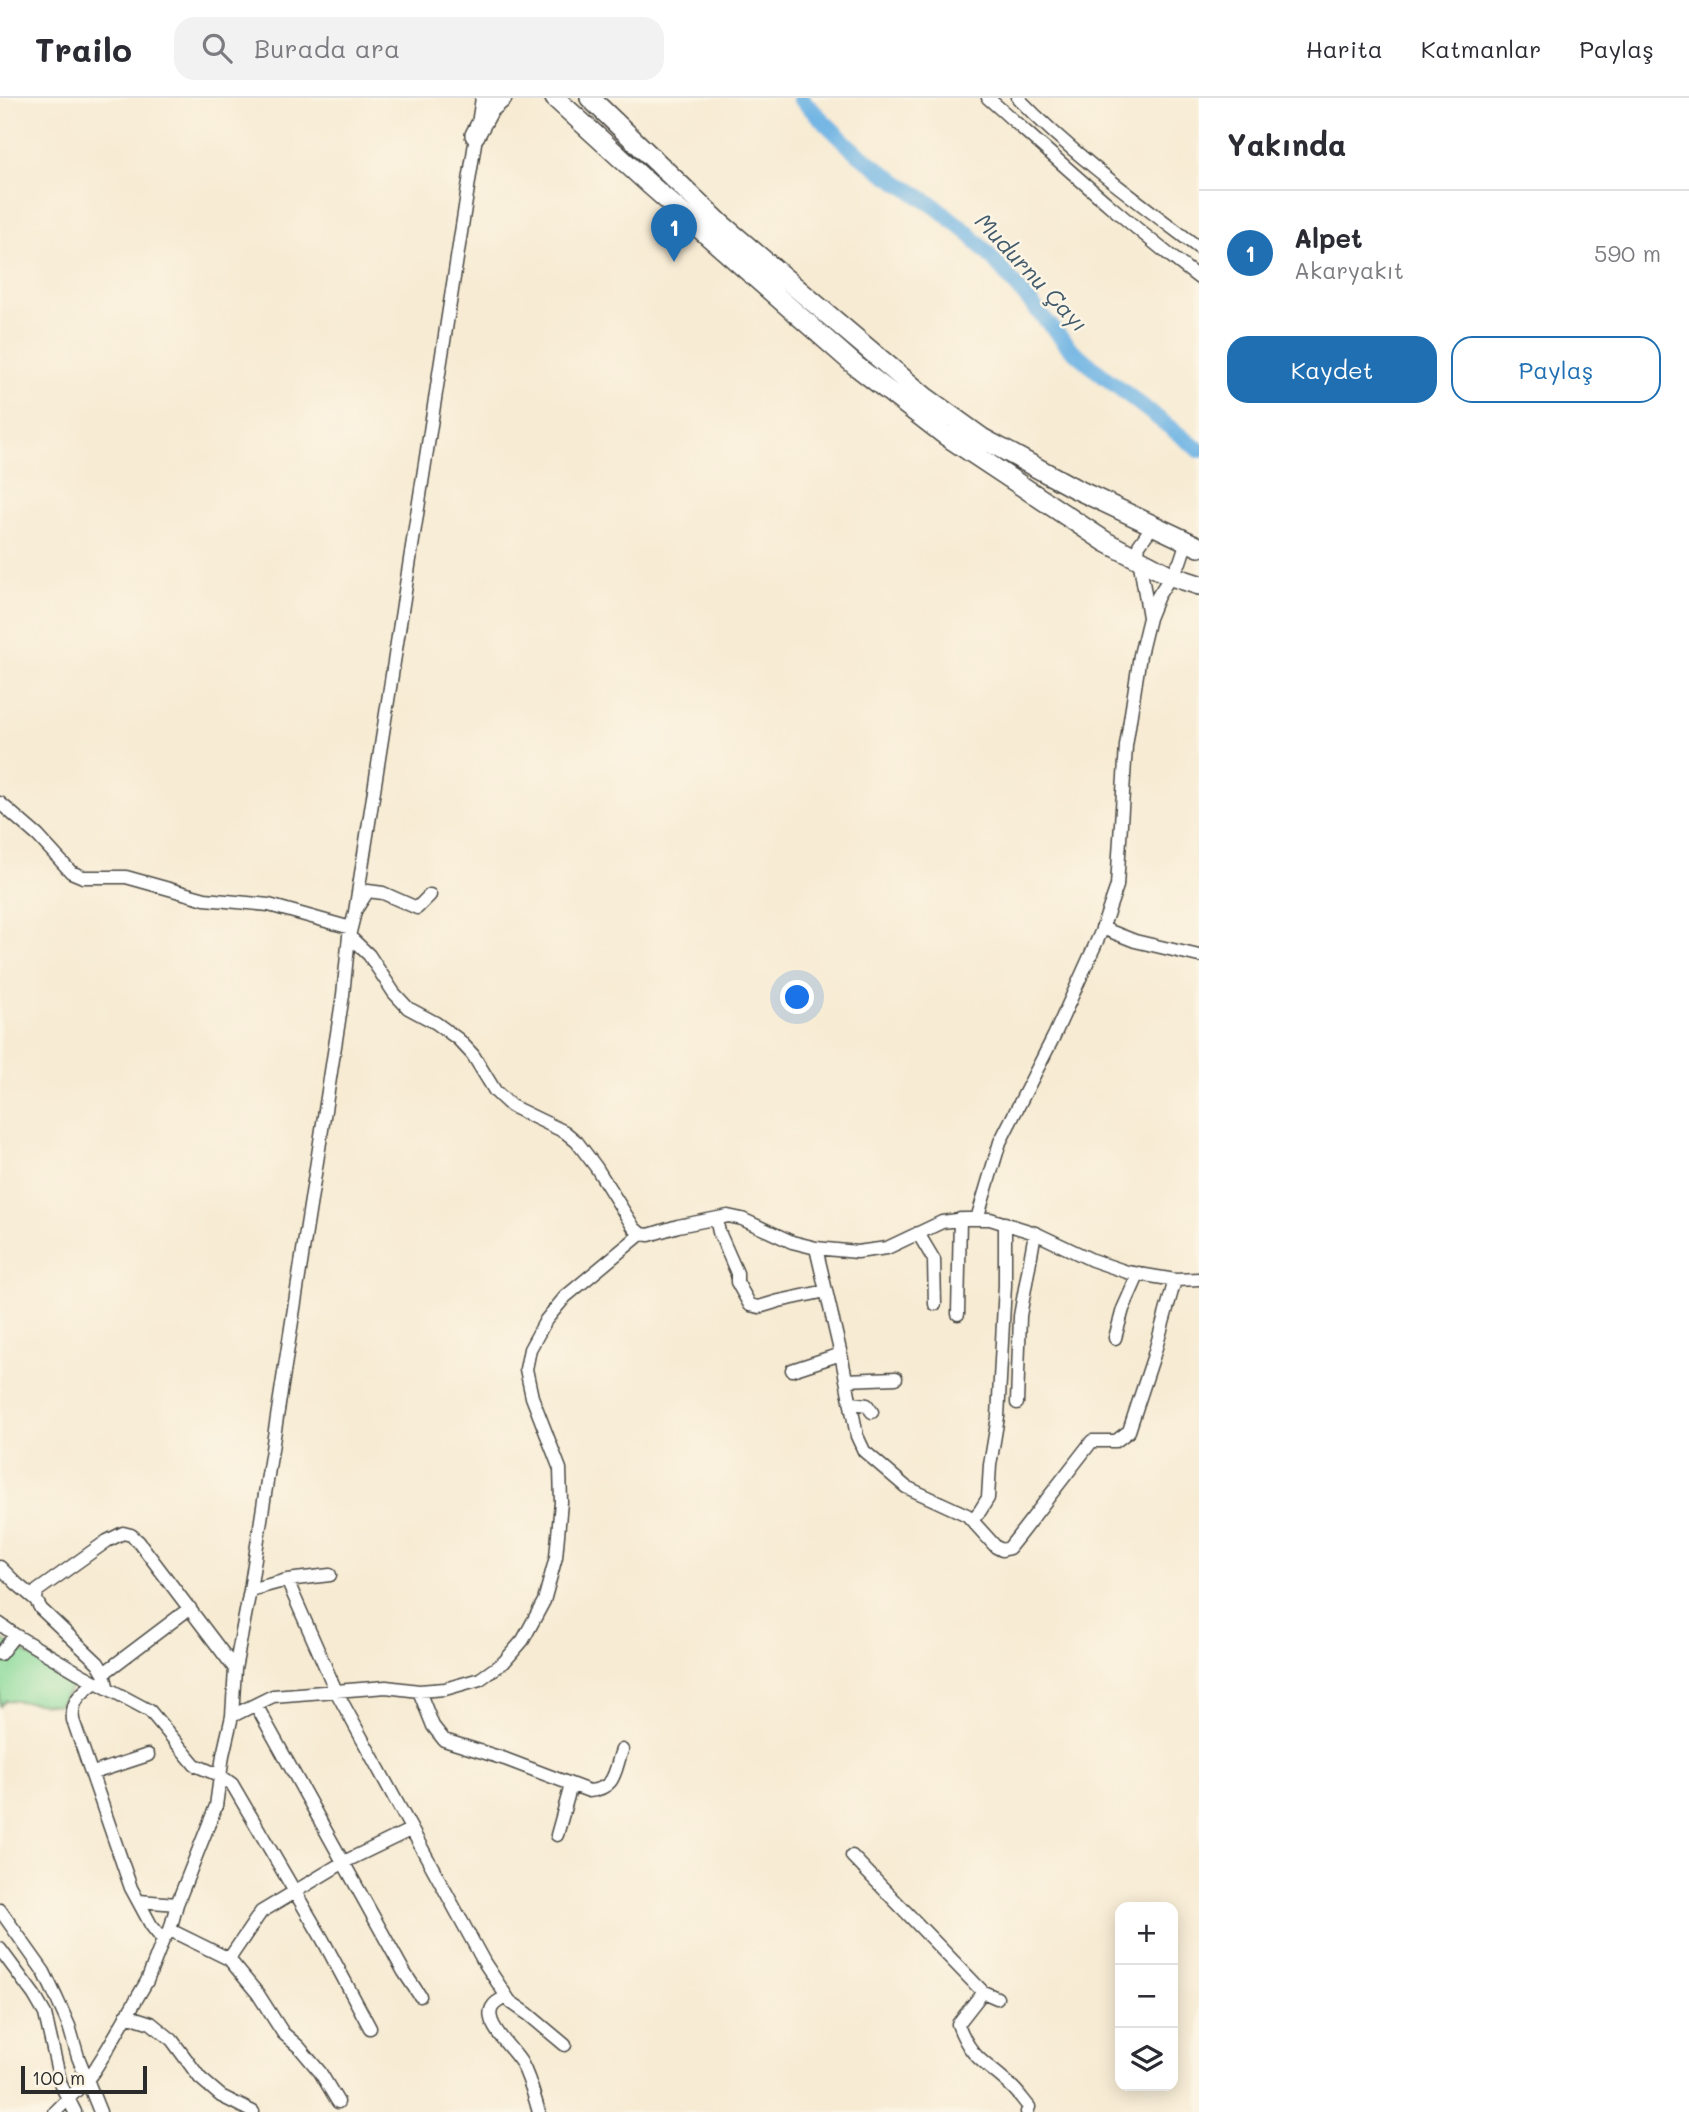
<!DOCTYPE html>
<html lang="tr">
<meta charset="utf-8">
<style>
body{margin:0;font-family:Mali,sans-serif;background:#f2f2f3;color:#2b2b33}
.controls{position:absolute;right:21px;bottom:21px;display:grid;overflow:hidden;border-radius:14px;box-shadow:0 4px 18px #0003}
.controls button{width:63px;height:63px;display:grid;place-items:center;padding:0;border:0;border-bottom:2px solid #e1e1e2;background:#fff;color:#2b2b33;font:35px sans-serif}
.scale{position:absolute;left:21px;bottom:18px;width:126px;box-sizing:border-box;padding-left:7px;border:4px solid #2b2b2b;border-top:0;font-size:19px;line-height:24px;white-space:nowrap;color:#2b2b2b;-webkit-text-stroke:5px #fcf5e5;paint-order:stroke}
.you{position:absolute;left:798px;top:900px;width:24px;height:24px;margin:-18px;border:5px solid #fff;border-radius:50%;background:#1a73e8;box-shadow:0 0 0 10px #1a73e833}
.badge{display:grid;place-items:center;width:46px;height:46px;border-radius:50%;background:#1f6fb2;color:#fff;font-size:23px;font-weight:700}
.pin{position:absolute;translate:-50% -58px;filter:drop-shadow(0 2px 4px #0008)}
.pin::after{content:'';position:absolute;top:37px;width:24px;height:21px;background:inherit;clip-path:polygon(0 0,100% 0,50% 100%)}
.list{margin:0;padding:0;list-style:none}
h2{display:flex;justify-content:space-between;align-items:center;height:91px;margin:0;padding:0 28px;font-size:30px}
h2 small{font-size:23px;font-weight:400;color:#7c7c81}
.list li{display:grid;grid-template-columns:46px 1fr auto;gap:21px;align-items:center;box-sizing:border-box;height:126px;padding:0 28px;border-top:2px solid #e1e1e2}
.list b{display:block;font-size:26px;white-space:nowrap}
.list p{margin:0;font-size:23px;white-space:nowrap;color:#7c7c81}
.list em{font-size:23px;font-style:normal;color:#7c7c81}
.actions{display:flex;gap:14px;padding:21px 28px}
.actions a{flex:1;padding:16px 0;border:2px solid #1f6fb2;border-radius:21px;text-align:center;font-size:24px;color:#1f6fb2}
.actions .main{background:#1f6fb2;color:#fff}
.icon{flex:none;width:38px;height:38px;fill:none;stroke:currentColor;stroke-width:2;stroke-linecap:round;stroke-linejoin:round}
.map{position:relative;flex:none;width:1199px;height:2014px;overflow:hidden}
header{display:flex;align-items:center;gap:42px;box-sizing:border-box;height:98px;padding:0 35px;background:#fff;border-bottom:2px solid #e1e1e2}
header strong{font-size:33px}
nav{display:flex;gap:38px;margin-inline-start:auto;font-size:24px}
.search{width:490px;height:63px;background:#f2f2f3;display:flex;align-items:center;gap:18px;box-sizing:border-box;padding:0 24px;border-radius:21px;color:#7c7c81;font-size:26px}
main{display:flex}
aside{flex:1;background:#fff}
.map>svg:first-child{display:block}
</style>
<header>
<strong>Trailo</strong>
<div class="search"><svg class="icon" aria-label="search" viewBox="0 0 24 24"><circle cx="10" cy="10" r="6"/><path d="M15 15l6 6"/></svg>Burada ara</div>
<nav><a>Harita</a><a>Katmanlar</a><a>Paylaş</a></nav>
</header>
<main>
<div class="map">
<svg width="1199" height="2014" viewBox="0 0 1199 2014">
<rect width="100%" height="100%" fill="#fcf5e5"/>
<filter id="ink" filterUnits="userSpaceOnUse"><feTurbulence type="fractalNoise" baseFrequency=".0143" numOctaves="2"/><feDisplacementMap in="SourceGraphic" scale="14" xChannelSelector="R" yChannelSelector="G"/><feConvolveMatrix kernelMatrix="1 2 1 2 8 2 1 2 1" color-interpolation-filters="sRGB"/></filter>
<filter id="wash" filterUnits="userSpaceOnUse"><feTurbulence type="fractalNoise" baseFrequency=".00686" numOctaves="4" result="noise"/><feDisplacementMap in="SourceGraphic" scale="28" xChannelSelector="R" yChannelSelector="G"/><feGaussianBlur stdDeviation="1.57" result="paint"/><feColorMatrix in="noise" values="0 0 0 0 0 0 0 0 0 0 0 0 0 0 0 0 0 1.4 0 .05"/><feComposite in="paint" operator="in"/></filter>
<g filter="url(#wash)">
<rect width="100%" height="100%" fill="#f7ebd3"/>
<path fill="#88d999" stroke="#5a8262" stroke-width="2" d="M 0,1540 L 76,1585 L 58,1607 L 6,1602 L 0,1608 Z"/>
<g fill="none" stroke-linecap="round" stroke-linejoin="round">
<path stroke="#6db3e4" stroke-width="16" d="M 800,0 L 851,50 L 884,75 L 936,109 L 967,134 L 992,160 L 1069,249 L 1097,273 L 1199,352"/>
</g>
</g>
<g filter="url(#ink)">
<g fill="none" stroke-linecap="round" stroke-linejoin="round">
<defs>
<path id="minor" d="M 988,0 C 1057,61 1125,124 1199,180
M 1018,0 C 1072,56 1137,103 1199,150
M 1149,519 L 1138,455 L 1139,447 L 1154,426
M 0,705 L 38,738 L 71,774 L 83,779 L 126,779 L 205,801 L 269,807 L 351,830
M 357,810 L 368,793 L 383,795 L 417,810 L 430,797
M 1102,830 L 1135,843 L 1199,858
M 349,838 L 369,857 L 394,895 L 408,910 L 436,925 L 458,941 L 473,957 L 495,993 L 511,1008 L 565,1034 L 577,1044 L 596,1069 L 634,1130 L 641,1136 L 649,1137 L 678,1128 L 728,1118 L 742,1121 L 792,1144 L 816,1150 L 857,1154 L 887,1150 L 942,1124 L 965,1121 L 990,1121 L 1035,1135 L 1092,1162 L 1127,1174 L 1175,1182 L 1199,1181
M 716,1121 L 719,1134 L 737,1175 L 737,1184 L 750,1207 L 759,1209 L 779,1203 L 826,1193
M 977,1121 L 1000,1044 L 1054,938 L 1101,834 L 1117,788 L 1126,648 L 1140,557 L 1149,520 L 1158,498 L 1180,464 L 1184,452 L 1185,441
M 918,1135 L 934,1162 L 935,1206
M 816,1150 L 842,1261 L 857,1338 L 864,1353 L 906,1389 L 967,1417 L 996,1449 L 1002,1452 L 1009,1450 L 1017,1440 L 1092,1343 L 1116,1343 L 1129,1333 L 1153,1260 L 1175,1182
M 958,1216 L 960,1121
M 1115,1240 L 1123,1211 L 1139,1175
M 792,1272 L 841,1256
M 846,1282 L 896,1280
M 852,1305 L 867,1307 L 872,1314
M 1017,1305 L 1020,1218 L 1035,1135
M 972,1422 L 980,1413 L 988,1400 L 990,1367 L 998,1319 L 1005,1187 L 1005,1125
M 0,1469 L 17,1486 L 36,1502
M 287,1482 L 336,1593 L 484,1864 L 511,1905
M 250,1492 L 287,1482 L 330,1477
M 0,1526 L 15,1537 L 79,1575 L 150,1613 L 195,1667 L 221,1678 L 232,1686 L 323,1842 L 370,1930
M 0,1556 L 15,1537
M 104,1575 L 190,1510
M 96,1584 C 81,1595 71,1602 73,1622 L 131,1790 L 151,1827 L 163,1842
M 107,1588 L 104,1575 L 98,1565 L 41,1511 L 36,1502 L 37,1493 L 107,1443 L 123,1435 L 131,1437 L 139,1444 L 235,1571
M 419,1593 L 433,1628 L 444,1642 L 505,1661 L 589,1693 C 617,1690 614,1673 622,1652
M 256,1607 L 404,1874 L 420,1898
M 232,1618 L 273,1598 L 386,1589 L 419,1593 L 445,1591 L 480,1581 L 504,1564 L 523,1542 L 544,1503 L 556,1459 L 561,1404 L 560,1371 L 532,1299 L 526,1271 L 530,1251 L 546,1222 L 565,1199 L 641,1136
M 93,1675 L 148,1657
M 557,1737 L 571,1687
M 852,1758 L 983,1894 L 997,1900
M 139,1803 L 177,1806
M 0,1812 L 44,1874 L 56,1899 L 69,1928 L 78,1959 L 100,2014
M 170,1832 L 229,1861 L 258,1896 L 283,1935 L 299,1949 L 320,1974 L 338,2004
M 0,1851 L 34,1897 L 45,1916 L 61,1987 L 75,2014
M 229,1861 L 261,1814 L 344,1764 L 410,1732
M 983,1894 L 958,1926 C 971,1962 986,1964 1011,1988 C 1018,1994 1023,2002 1029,2009 L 1027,2014
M 126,1917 L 151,1925 L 172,1942 L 200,1980 L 221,1998 L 253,2014
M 55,2014 L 87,1982 L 93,1974 L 105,1955 L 147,1883 L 163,1842 L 170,1832 L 177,1806 L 216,1708 L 223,1657 L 232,1618 L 235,1571 L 250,1492 L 343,897 L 349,838 L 355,814 L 482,0
M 539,2014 C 534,1998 530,1981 522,1966 C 514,1950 467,1914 505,1900 L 528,1916 L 565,1947"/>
<path id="highway" d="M 555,0 L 649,86 L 856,268 L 945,337 L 1106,444 L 1171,478 L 1199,487
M 590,0 L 721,126 L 925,299 L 982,340 L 1074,390 L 1199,449
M 475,37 L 489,11 L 502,0"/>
</defs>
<use href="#minor" stroke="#4a4844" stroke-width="15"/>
<use href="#highway" stroke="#4a4844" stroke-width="22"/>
<use href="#minor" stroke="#fff" stroke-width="12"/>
<use href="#highway" stroke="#fff" stroke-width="19"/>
</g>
</g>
<g text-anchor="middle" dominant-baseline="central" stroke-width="5" stroke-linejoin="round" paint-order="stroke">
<g font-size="23" font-style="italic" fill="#425b6c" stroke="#fcf5e5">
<text transform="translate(1032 174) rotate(47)">Mudurnu Çayı</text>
</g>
</g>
</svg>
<div class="controls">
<button>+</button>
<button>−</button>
<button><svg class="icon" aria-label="layers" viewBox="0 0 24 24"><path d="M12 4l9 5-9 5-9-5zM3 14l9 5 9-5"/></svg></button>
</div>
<div class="scale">100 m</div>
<div class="you"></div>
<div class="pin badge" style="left:674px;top:164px">1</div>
</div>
<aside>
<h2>Yakında<small></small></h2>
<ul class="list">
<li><span class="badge">1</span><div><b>Alpet</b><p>Akaryakıt</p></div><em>590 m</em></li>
</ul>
<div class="actions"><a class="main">Kaydet</a><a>Paylaş</a></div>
</aside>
</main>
